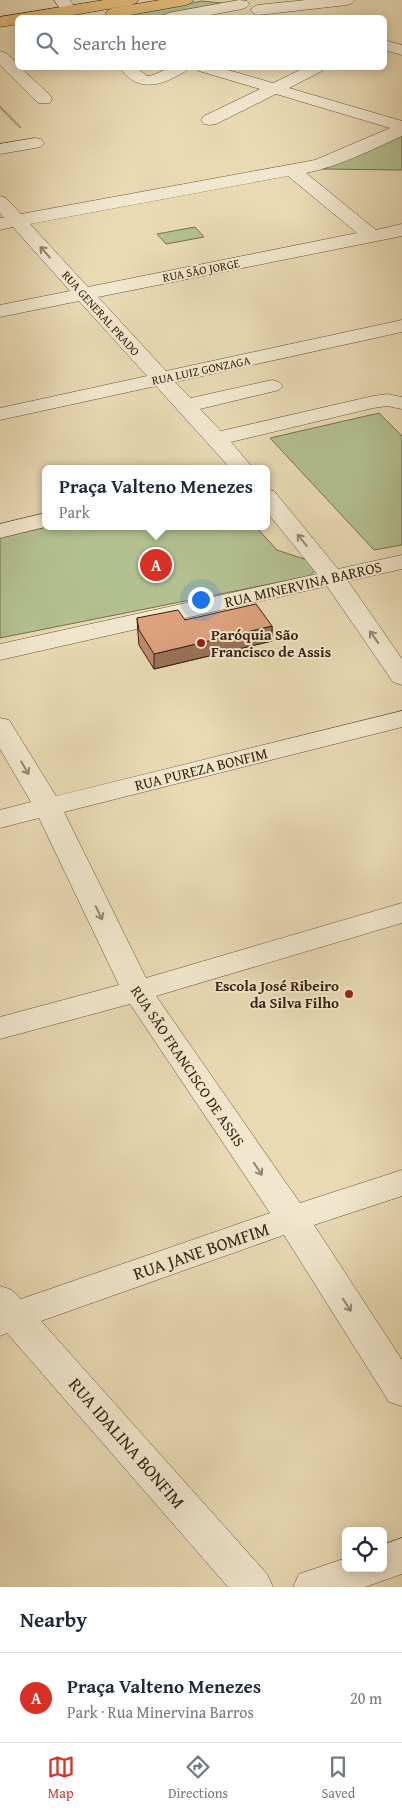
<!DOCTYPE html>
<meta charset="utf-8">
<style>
body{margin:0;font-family:"Gentium Book Plus",serif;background:#f2f2f3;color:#1f2937}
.controls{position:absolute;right:15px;bottom:15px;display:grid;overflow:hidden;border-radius:8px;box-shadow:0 2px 12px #0003}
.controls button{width:45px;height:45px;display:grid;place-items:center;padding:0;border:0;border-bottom:1px solid #e0e1e3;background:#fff;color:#1f2937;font:25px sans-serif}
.you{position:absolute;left:200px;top:599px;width:18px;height:18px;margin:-12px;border:4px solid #fff;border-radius:50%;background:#1a73e8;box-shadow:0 0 0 8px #1a73e833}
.badge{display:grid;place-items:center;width:32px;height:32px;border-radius:50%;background:#d93025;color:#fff;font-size:16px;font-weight:700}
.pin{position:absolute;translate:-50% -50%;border:2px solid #fff;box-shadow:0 1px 5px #0006}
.popup{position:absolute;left:42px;top:465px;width:228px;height:65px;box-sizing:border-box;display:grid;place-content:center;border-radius:8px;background:#fff;filter:drop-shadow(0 1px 4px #0005);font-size:16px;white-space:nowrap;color:#747a83}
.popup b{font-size:19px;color:#1f2937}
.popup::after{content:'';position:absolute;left:50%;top:100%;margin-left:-10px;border:10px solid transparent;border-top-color:#fff}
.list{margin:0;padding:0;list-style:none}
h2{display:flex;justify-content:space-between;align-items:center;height:65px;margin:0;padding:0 20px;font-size:21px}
h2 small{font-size:16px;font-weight:400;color:#747a83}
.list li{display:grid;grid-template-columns:32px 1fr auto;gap:15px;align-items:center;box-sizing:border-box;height:90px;padding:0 20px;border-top:1px solid #e0e1e3}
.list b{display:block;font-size:19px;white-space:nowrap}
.list p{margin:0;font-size:16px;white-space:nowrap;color:#747a83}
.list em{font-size:16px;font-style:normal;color:#747a83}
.icon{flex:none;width:28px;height:28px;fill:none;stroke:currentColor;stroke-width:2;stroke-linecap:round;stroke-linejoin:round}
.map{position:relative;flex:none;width:402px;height:1587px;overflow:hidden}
.search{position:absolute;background:#fff;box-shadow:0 2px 12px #0003;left:15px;right:15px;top:15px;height:55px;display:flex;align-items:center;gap:12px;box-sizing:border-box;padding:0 18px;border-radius:8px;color:#747a83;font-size:19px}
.sheet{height:155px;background:#fff}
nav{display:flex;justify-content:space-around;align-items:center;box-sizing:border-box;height:70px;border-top:1px solid #e0e1e3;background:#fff;font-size:14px;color:#747a83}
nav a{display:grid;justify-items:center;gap:2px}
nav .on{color:#d93025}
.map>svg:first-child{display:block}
</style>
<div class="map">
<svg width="402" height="1587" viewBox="0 0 402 1587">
<rect width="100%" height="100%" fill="#e9dab4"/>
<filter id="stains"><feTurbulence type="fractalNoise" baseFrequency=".004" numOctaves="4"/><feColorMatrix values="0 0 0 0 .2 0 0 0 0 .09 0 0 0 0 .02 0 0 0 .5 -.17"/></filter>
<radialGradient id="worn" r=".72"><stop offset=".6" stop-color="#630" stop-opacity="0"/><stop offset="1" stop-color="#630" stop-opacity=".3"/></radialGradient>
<path fill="#b3c090" stroke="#75714f" d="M 202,1 L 221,3 L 220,6 L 152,17 L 107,18 Z
M 402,132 L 402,170 L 323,169 Z
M 195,227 L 204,237 L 166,244 L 157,234 Z
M 379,413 L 402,436 L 402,545 L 374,550 L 270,438 Z
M 51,526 L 255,526 L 277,550 L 307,560 L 315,570 L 310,576 L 0,638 L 0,538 Z"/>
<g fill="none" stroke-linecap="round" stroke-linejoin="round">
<defs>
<path id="minor" d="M 54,0 L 70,0 L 77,11 L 74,14 L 64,14 Z
M 239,0 L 247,1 L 250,4 L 247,7 L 242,9 L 195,18 L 161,18 L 168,13 Z
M 306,0 L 355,0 L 352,3 L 347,5 L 258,15 L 253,13 L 250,10 L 253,7 L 258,5 Z
M 384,40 L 402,45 L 402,55 L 384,50 Z
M 0,51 L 6,53 L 18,64 L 18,68 L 21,68 L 50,95 L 52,99 L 50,103 L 38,103 L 0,65 Z
M 120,68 L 137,68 L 147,76 L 153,75 L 169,68 L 188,68 C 185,73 180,74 175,77 C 155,88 134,89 120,68 Z
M 197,68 L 221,68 L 273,83 L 304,68 L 324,68 L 322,71 L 289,88 L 402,121 L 402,136 C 371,150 340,166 306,173 L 376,230 L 402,224 L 402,236 L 98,297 L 166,371 L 402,320 L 402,332 L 175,382 L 191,398 L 272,380 L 279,382 L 283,386 L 279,390 L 200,409 L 221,431 L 373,396 L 387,394 L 402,397 L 402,409 L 387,406 L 373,408 L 231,442 L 254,469 L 231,469 L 156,386 L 0,420 L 0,408 L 147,376 L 79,301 L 0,317 L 0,305 L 70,291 L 13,227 L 0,230 L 0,218 L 4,218 L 0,213 L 0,196 L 6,198 L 21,214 L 315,160 L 390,128 L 276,94 L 216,124 L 210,125 L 204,124 L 201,120 L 204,116 L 260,89 L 199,71 ZM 288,176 L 357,233 L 88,287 L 30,224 Z
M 35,138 L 41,139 L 44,143 L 41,147 L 0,154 L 0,144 Z
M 266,489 L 274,491 L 338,569 L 402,555 L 402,569 L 348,581 L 402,659 L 402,685 L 393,682 L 327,586 L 0,660 L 0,644 L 317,574 L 266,511 Z
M 46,513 L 46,526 L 49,526 L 0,538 L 0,524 Z
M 402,711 L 402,727 L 64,812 L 146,978 L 402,903 L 402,923 L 156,996 L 300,1203 L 402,1170 L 402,1196 L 314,1225 L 402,1360 L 402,1406 L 389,1402 L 284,1235 L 41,1321 L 267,1574 L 273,1587 L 228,1587 L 7,1333 L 0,1336 L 0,1286 L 12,1290 L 21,1299 L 270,1213 L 130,1004 L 0,1039 L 0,1017 L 119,985 L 39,818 L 0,828 L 0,810 L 31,802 L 0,749 L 0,718 L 9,720 L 56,796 Z
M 402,1538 L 402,1574 L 365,1587 L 293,1587 L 299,1574 L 346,1558 L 346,1568 L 383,1568 L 383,1545 Z"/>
<path id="major" d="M 104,0 L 139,0 L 136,3 L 131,5 L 56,18 L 18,18 L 18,24 L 0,27 L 0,17 Z
M 160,0 L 194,0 L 191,3 L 186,5 L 114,18 L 108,16 L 105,13 L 108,10 L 113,8 Z"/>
</defs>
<use href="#minor" stroke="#645038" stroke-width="1"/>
<use href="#major" stroke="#37220e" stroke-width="1"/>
<path stroke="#37220e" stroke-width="2" stroke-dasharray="0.5 1" stroke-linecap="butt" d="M 0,107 L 21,128"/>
<use href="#minor" fill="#f1e7ce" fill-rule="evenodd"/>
<use href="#major" fill="#e4bd7a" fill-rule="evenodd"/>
</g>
<path fill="#bf8b6d" stroke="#37220e" d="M 137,618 L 185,620 L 272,626 L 272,641 L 154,669 L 139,645 L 138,634 Z"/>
<path fill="#9b7159" stroke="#37220e" d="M 272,626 L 272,641 L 154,669 L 154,654 Z"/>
<path fill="#dea27f" stroke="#37220e" d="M 256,604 L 272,626 L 154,654 L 139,630 L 137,618 L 178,610 L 185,620 Z"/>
<defs><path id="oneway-shaft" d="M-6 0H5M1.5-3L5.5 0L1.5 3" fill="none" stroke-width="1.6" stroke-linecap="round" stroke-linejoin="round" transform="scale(1.25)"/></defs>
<g stroke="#94846e">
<use href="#oneway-shaft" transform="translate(45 252) rotate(-132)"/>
<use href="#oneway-shaft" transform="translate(302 540) rotate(-129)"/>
<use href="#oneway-shaft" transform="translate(374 637) rotate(-125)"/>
<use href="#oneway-shaft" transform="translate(25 768) rotate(60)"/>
<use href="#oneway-shaft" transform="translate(99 913) rotate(64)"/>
<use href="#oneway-shaft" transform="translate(258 1169) rotate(56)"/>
<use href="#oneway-shaft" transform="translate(347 1305) rotate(57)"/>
</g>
<g fill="#8f2418" stroke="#f1e7ce" stroke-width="2">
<circle cx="201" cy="643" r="5"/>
<circle cx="349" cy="994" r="5"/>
</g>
<g text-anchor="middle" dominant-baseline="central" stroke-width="4" stroke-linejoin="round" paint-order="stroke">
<g font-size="12" fill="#37220e" stroke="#f1e7ce">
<text transform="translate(201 270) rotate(-11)">RUA SÃO JORGE</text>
<text transform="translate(101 313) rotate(48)">RUA GENERAL PRADO</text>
<text transform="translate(201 370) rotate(-12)">RUA LUIZ GONZAGA</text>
</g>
<g font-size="15" fill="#37220e" stroke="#f1e7ce">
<text transform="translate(303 584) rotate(-13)">RUA MINERVINA BARROS</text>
<text transform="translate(201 769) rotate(-14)">RUA PUREZA BONFIM</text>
<text transform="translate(188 1066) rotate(56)">RUA SÃO FRANCISCO DE ASSIS</text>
</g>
<g font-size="15" font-weight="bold" fill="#37220e" stroke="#f1e7ce" text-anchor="start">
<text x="211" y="634">Paróquia São<tspan x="211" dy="17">Francisco de Assis</tspan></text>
<text x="339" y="985" text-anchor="end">Escola José Ribeiro<tspan x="339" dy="17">da Silva Filho</tspan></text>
</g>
<g font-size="18" fill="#37220e" stroke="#f1e7ce">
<text transform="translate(201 1251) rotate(-19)">RUA JANE BOMFIM</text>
<text transform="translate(127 1443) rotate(49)">RUA IDALINA BONFIM</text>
</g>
</g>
<rect width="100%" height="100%" filter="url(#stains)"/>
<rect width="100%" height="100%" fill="url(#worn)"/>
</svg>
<div class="controls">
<button><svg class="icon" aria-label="locate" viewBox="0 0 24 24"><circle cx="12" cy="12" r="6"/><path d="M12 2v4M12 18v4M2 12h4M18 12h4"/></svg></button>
</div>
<div class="you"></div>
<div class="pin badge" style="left:156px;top:565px">A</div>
<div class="popup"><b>Praça Valteno Menezes</b>Park</div>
<div class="search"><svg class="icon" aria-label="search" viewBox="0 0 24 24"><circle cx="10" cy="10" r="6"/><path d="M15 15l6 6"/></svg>Search here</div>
</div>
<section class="sheet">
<h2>Nearby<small></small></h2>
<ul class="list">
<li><span class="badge">A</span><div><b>Praça Valteno Menezes</b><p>Park · Rua Minervina Barros</p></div><em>20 m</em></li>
</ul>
</section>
<nav>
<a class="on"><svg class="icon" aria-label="map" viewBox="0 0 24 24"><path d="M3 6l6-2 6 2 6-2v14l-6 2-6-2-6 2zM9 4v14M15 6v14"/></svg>Map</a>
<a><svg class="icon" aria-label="directions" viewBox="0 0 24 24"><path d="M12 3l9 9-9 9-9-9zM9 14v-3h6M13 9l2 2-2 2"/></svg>Directions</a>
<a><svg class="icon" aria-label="saved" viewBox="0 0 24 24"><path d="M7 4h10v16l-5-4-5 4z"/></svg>Saved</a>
</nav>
